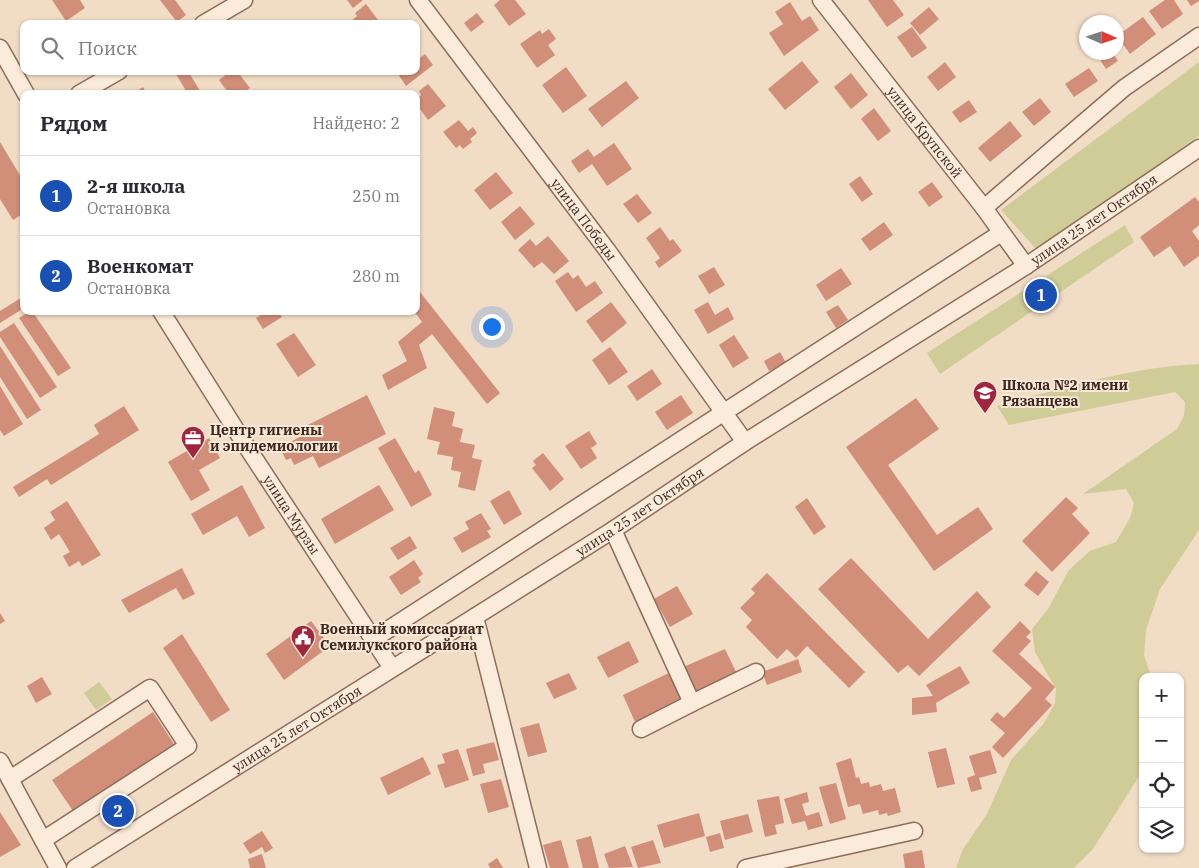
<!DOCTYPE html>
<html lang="ru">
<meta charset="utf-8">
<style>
body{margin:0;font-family:"IBM Plex Serif",serif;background:#f7f7f7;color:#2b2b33}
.controls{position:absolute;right:15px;bottom:15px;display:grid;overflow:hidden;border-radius:10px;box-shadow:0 1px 4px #0004}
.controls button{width:45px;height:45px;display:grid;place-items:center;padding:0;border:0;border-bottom:1px solid #e1e1e2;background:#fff;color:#2b2b33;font:25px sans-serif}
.compass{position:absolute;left:1079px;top:15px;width:45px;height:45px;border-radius:50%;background:#fff;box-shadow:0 1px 4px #0004;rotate:93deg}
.you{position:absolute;left:491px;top:326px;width:18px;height:18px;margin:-12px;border:4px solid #fff;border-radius:50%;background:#1a73e8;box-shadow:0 0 0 8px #1a73e833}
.badge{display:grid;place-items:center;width:32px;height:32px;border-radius:50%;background:#a0263d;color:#fff;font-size:16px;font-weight:700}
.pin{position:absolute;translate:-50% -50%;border:2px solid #fff;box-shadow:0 1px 5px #0006}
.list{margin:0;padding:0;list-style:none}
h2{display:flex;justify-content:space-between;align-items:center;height:65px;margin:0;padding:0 20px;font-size:21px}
h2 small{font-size:16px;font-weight:400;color:#7c7c81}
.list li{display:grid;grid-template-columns:32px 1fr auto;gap:15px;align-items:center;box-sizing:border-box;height:80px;padding:0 20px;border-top:1px solid #e1e1e2}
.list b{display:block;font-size:19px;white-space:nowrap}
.list p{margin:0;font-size:16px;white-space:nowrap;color:#7c7c81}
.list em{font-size:16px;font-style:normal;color:#7c7c81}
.icon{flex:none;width:28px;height:28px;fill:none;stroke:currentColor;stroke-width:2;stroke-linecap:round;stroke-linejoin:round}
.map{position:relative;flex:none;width:1199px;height:868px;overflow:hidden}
.search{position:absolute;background:#fff;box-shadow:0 1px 4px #0004;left:20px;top:20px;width:400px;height:55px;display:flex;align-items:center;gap:12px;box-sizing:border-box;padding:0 18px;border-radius:10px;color:#7c7c81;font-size:19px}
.panel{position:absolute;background:#fff;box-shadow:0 1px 4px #0004;left:20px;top:90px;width:400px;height:225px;border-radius:10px}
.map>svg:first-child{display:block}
</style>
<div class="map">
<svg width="1199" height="868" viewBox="0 0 1199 868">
<rect width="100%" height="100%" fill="#f1dcc6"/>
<path fill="#d0cc98" d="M 1199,62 L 1199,136 L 1037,250 L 1001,210 Z
M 1125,225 L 1134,242 L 940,374 L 927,353 Z
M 1199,364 L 1199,530 L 1160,589 L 1146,630 L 1144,655 L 1151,677 L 1143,677 L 1143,770 L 1093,849 L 1074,868 L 956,868 L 963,849 L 987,814 L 1011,760 L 1044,723 L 1055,703 L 1056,689 L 1035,652 L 1032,629 L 1048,609 L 1069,570 L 1090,551 L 1116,542 L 1130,518 L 1134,503 L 1126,489 L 1083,494 L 1177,429 L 1184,416 L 1185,402 L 1175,392 L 1009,425 L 997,406 C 1063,388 1131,367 1199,364 Z
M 99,682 L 112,699 L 96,710 L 84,693 Z"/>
<path fill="#d18e79" d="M 52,0 L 80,0 L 85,8 L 66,21 Z
M 160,0 L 175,0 L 186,15 L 177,22 Z
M 347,0 L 363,0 L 353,8 Z
M 500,0 L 515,0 L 526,14 L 509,26 L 494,5 Z
M 868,0 L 893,0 L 904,15 L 887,27 Z
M 1165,0 L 1174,0 L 1183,14 L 1162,29 L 1149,11 Z
M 1187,0 L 1199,0 L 1199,1 L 1191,6 Z
M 790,2 L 802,21 L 810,16 L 819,30 L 784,56 L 769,33 L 783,24 L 775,12 Z
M 366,4 L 381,24 L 348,24 L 357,16 L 355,13 Z
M 929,7 L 939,19 L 920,35 L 910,23 Z
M 477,13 L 484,22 L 471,32 L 464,23 Z
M 1143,17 L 1156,34 L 1130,54 L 1117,36 Z
M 912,27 L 927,48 L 912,58 L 897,37 Z
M 549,29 L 556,39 L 548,45 L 555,55 L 537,68 L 520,44 L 540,30 L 542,34 Z
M 1095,52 L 1112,52 L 1118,61 L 1106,69 Z
M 425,54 L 433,65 L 406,86 L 396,71 L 416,71 L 416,61 Z
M 802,61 L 819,82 L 785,110 L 768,89 Z
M 945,62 L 956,77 L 938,91 L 927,77 Z
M 566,67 L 587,96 L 563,113 L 542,85 Z
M 1089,68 L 1098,81 L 1074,97 L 1065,84 Z
M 174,71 L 188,71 L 202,94 L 188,94 Z
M 231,71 L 237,71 L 250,88 L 242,94 L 229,94 L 219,80 Z
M 851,73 L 868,95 L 851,109 L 834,87 Z
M 626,81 L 639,98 L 602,127 L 588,109 Z
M 428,84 L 446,106 L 428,120 L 417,105 L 419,104 L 416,100 L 421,95 L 419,91 Z
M 143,87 L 147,94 L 132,94 Z
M 1040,98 L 1051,112 L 1034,126 L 1022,112 Z
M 969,100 L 977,112 L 960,123 L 952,112 Z
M 874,108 L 891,131 L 878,141 L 861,119 Z
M 459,120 L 468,131 L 473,127 L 477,133 L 470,139 L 472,142 L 463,149 L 460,145 L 456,148 L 443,132 Z
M 1010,121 L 1022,136 L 990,162 L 978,148 Z
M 0,142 L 24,182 L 24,213 L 13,220 L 0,199 Z
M 614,143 L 632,169 L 607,186 L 592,164 L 579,173 L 571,161 L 588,149 L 594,157 Z
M 496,172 L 513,193 L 490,210 L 474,190 Z
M 860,176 L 873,194 L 862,202 L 849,184 Z
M 932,182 L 943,197 L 929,207 L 918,192 Z
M 637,194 L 652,213 L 638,223 L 623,204 Z
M 1195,197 L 1199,202 L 1199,225 L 1192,231 L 1199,241 L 1199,256 L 1184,267 L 1170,246 L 1154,257 L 1140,237 Z
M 520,206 L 535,224 L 515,240 L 501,222 Z
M 884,222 L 893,235 L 870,251 L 861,239 Z
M 660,227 L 670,241 L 673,239 L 682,251 L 659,268 L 655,262 L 660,258 L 646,238 Z
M 548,236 L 569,261 L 554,274 L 542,262 L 534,268 L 518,250 L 530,239 L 536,246 Z
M 714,267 L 725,285 L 709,294 L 698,276 Z
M 841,268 L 852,284 L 826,301 L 816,285 Z
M 568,272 L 573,279 L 578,275 L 586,287 L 595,281 L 603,293 L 576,312 L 555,281 Z
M 416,287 L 500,393 L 487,404 L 432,334 L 419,345 L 427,368 L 388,390 L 382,375 L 407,361 L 398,342 L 422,322 L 414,311 L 416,311 Z
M 24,296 L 24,308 L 0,323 L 0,311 Z
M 611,302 L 627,323 L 602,343 L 586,321 Z
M 708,302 L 715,315 L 728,307 L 734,319 L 708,334 L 694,310 Z
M 838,305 L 848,320 L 836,328 L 826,312 Z
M 30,311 L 32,311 L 71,368 L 58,376 L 19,318 Z
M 259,311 L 278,311 L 282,317 L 263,329 L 256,318 L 261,315 Z
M 14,323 L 57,387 L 40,398 L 0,337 L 0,332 Z
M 294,333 L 316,365 L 298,377 L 276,344 Z
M 734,335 L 749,358 L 733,368 L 719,345 Z
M 0,346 L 41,410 L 27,419 L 0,377 Z
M 610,347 L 628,372 L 609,385 L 592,360 Z
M 780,352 L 786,363 L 769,371 L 764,361 Z
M 652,369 L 662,384 L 637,401 L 627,386 Z
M 0,386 L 23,424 L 4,436 L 0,430 Z
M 367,395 L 386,434 L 319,468 L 313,456 L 294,465 L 291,458 L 286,460 L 280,448 L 303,435 L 300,429 Z
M 681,395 L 693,413 L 667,430 L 655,412 Z
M 916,398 L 939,429 L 888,465 L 937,535 L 978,507 L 993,529 L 934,571 L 846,447 Z
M 124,406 L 139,430 L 51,485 L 47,479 L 19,497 L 13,487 L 99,434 L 94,425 Z
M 434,407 L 455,412 L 452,426 L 463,429 L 460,442 L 475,445 L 472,458 L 482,460 L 475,491 L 458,487 L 461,472 L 451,470 L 453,457 L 437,454 L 440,442 L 427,439 Z
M 589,431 L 597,444 L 591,448 L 597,458 L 581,469 L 565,446 Z
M 209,438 L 220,458 L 199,470 L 210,490 L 191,501 L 168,462 Z
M 395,438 L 415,473 L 419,470 L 432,495 L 411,507 L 378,448 Z
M 543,453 L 564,479 L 550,491 L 532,468 L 536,465 L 533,461 Z
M 242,485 L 265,528 L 249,537 L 237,516 L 203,535 L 191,514 Z
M 379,485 L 394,510 L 335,544 L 321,519 Z
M 509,490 L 522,514 L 504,525 L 490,501 Z
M 1066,497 L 1078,508 L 1072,514 L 1090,533 L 1052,572 L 1022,541 Z
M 807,498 L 826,527 L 814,535 L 795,507 Z
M 67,501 L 101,555 L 82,566 L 79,561 L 69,567 L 63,556 L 70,552 L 59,534 L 51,540 L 44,528 L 55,520 L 50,512 Z
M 481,513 L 491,529 L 487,531 L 491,537 L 462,553 L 453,538 L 469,529 L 465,522 Z
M 410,536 L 417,548 L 398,560 L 390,548 Z
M 851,558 L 928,639 L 977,591 L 991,607 L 919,676 L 908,665 L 898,673 L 818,589 Z
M 414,560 L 423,574 L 418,578 L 421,582 L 401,595 L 389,577 Z
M 182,568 L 195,594 L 183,600 L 176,588 L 129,613 L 121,600 Z
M 1036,571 L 1049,582 L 1038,596 L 1024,585 Z
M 767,573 L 865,672 L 849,688 L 807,646 L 796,658 L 787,649 L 777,659 L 746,627 L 752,620 L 740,608 L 755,593 L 751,589 Z
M 677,586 L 693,614 L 670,627 L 654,599 Z
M 0,613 L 5,621 L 0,624 Z
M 311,621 L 330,646 L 284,680 L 266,654 Z
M 1020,621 L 1031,632 L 1026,637 L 1031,641 L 1019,654 L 1055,687 L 1045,699 L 1052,705 L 1003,758 L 992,747 L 1005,733 L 990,720 L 997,712 L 1004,718 L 1032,688 L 992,651 Z
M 182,634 L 230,710 L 211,722 L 163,648 Z
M 629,641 L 639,662 L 608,678 L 597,657 Z
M 725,649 L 737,674 L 693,694 L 681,668 Z
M 798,659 L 802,672 L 767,685 L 762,672 Z
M 960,666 L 970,683 L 936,703 L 937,712 L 912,715 L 912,698 L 933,696 L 926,685 Z
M 671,672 L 684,699 L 635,722 L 623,695 Z
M 569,673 L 577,689 L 554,699 L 546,683 Z
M 42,677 L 52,694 L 36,703 L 27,686 Z
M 153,712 L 174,744 L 73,811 L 52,780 Z
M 539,723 L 547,752 L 528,757 L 520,728 Z
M 494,742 L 499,760 L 483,764 L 485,773 L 473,776 L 466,749 Z
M 946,748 L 955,784 L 937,788 L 928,752 Z
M 458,749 L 469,780 L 445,788 L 437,765 L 445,763 L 442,754 Z
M 990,750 L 997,773 L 979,778 L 982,789 L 971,792 L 967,778 L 975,775 L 969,756 Z
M 423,757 L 431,774 L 388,795 L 380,778 Z
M 851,758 L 856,778 L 859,777 L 861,784 L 869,782 L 870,787 L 881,784 L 883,791 L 895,788 L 901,812 L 888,816 L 887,813 L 879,815 L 878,810 L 863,814 L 860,804 L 848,807 L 836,763 Z
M 501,779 L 509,807 L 488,813 L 480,784 Z
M 836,783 L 846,819 L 830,824 L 819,787 Z
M 807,792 L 809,802 L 802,804 L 806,816 L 819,812 L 823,826 L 808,830 L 805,821 L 792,824 L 784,799 Z
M 779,796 L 784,823 L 775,825 L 777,834 L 765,837 L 757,800 Z
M 0,812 L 21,845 L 0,857 Z
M 699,813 L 705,836 L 664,848 L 657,825 Z
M 748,814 L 753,832 L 725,840 L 720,821 Z
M 262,831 L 273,848 L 265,853 L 262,847 L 250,854 L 243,843 Z
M 720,833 L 724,848 L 710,852 L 706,837 Z
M 591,836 L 599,868 L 583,868 L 576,840 Z
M 561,840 L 569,868 L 550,868 L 543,845 Z
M 653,840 L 661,863 L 638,868 L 631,847 Z
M 625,846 L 633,867 L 609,868 L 604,854 Z
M 922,850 L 925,868 L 905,868 L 903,854 Z
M 262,854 L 266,868 L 250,868 L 248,859 Z
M 497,858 L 503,868 L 490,868 L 488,864 Z"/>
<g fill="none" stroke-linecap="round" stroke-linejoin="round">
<defs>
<g id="minor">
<path id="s1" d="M 418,0 L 607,250 L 745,442"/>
<path id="s2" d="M 821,0 L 984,208 L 1026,266"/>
<path d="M 203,24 L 244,0"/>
<path d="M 0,48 L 26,94"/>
<path d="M 79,94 L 119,71"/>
<path d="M 984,208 L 1124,88 L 1199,36"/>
<path id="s3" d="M 161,311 L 243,441 L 392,668"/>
<path d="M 613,530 L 692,703 L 756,672"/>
<path d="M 475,617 L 538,868"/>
<path d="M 372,640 L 1001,233"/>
<path d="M 641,729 L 692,703"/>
<path d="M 0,761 L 58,868"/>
<path d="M 10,779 L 150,688 L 188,746 L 43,840"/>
<path id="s4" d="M 75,868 L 613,530 L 745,442 L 1026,266 L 1199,148"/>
<path d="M 746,868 L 914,831"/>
</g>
</defs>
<use href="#minor" stroke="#8e6c5a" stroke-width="19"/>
<use href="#minor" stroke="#fbebda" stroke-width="16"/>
</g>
<defs>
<symbol id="school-pin" viewBox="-11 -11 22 30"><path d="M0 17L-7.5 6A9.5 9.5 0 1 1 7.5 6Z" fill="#a0263d" stroke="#f8e8d6"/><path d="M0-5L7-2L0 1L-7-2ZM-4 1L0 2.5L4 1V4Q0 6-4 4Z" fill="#fff"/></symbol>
<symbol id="office-pin" viewBox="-11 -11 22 30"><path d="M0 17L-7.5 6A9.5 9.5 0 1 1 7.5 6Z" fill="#a0263d" stroke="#f8e8d6"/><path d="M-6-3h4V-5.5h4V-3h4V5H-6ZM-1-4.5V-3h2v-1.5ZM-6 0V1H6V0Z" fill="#fff"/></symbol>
<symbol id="civic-pin" viewBox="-11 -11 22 30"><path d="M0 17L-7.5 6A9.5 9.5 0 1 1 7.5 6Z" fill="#a0263d" stroke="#f8e8d6"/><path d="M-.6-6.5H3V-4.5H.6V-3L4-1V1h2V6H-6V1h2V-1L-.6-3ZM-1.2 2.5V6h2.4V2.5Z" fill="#fff"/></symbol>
</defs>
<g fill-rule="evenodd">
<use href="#school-pin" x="971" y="379" width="28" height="38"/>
<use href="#office-pin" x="179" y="424" width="28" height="38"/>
<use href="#civic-pin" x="289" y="623" width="28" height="38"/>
</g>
<g text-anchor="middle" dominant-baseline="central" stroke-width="4" stroke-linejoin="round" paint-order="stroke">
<g font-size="14" fill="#3d281f" stroke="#f8e8d6">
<text stroke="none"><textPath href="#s2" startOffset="168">улица Крупской</textPath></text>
<text stroke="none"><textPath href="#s1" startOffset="275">улица Победы</textPath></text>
<text stroke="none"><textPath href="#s4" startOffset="1208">улица 25 лет Октября</textPath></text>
<text stroke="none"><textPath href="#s4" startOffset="668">улица 25 лет Октября</textPath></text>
<text stroke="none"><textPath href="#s3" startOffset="242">улица Мурзы</textPath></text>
<text stroke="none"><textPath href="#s4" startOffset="262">улица 25 лет Октября</textPath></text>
</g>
<g font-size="14" font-weight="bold" fill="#3d281f" stroke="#f8e8d6" text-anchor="start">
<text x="1002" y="385">Школа №2 имени<tspan x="1002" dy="16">Рязанцева</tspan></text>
<text x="210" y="430">Центр гигиены<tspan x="210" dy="16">и эпидемиологии</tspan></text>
<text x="320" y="629">Военный комиссариат<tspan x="320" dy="16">Семилукского района</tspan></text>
</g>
</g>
</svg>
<div class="controls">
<button>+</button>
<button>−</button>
<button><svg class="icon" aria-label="locate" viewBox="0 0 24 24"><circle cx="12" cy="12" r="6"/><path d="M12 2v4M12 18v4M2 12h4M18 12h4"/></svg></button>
<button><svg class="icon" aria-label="layers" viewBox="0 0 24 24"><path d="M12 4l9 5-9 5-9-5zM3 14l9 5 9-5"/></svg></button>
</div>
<svg class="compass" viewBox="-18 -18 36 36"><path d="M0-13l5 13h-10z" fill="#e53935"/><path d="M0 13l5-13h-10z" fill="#7c7c81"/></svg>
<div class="you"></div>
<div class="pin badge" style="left:1041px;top:295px;background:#1a4fb4">1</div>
<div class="pin badge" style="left:118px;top:811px;background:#1a4fb4">2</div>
<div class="search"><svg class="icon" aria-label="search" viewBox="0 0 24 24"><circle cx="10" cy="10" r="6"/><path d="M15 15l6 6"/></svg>Поиск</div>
<section class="panel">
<h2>Рядом<small>Найдено: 2</small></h2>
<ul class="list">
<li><span class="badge" style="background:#1a4fb4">1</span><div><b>2-я школа</b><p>Остановка</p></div><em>250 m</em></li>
<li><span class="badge" style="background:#1a4fb4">2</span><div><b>Военкомат</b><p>Остановка</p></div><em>280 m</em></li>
</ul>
</section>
</div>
